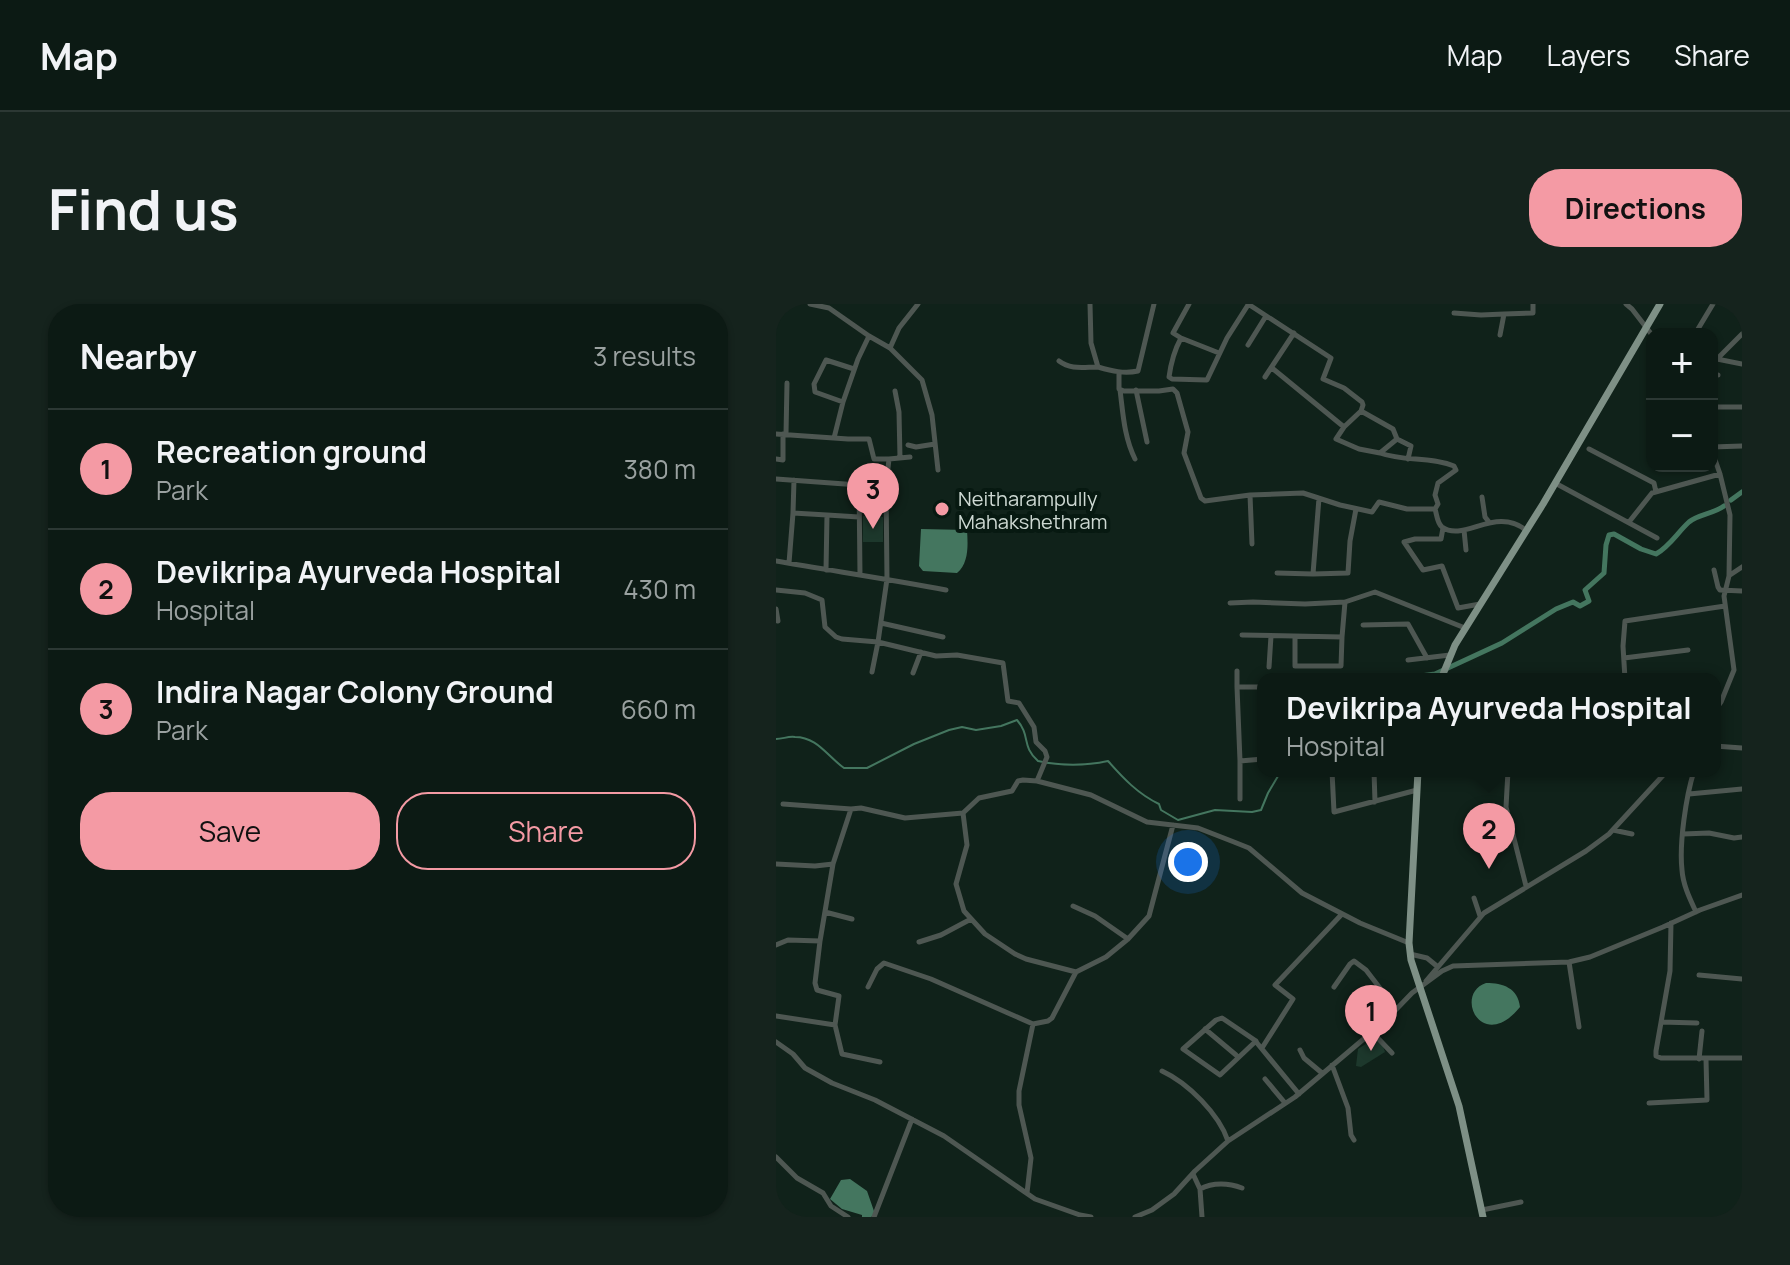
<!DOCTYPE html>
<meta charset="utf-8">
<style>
body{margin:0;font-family:Manrope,sans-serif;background:#15231d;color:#f1f3f6}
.controls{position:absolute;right:24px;top:24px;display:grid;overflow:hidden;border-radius:16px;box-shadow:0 2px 6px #0004}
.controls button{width:72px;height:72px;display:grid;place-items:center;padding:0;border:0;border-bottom:2px solid #2c3834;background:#0c1a14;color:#f1f3f6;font:40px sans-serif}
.you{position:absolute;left:412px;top:558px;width:28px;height:28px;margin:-20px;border:6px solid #fff;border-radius:50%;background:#1a73e8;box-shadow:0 0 0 12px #1a73e833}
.badge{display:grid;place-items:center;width:52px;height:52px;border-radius:50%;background:#f49aa4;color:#111;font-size:26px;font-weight:700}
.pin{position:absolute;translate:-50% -66px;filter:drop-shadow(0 2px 4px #0008)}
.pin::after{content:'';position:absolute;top:42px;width:28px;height:24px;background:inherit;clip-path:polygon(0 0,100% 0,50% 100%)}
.popup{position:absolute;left:481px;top:369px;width:464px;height:104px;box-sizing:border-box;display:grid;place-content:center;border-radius:16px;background:#0c1a14;filter:drop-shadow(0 2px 6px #0005);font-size:26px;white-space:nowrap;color:#9aa1a0}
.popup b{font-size:30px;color:#f1f3f6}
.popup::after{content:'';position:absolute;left:50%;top:100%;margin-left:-16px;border:16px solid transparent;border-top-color:#0c1a14}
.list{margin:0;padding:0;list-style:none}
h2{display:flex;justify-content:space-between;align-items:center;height:104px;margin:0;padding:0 32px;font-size:34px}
h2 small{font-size:26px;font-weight:400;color:#9aa1a0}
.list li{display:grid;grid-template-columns:52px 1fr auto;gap:24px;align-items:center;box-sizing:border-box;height:120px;padding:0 32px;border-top:2px solid #2c3834}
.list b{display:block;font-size:30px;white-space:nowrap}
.list p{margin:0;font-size:26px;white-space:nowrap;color:#9aa1a0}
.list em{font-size:26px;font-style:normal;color:#9aa1a0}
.actions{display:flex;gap:16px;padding:24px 32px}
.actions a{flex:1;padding:18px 0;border:2px solid #f49aa4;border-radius:32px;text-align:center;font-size:28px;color:#f49aa4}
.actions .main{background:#f49aa4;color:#111}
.map{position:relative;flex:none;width:966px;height:913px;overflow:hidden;border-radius:32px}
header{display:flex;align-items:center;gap:48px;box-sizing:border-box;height:112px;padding:0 40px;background:#0c1a14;border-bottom:2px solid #2c3834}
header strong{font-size:38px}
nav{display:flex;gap:44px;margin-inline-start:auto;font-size:28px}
.intro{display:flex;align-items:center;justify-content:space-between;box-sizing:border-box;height:192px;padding:0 48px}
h1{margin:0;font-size:56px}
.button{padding:20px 36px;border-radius:32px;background:#f49aa4;color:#111;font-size:28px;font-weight:700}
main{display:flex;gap:48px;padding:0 48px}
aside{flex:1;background:#0c1a14;border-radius:32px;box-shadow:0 2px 6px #0004}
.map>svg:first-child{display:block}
</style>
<header>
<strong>Map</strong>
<nav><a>Map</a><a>Layers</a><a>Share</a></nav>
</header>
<div class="intro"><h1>Find us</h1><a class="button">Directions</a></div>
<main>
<aside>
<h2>Nearby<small>3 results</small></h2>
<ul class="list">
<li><span class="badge">1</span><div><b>Recreation ground</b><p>Park</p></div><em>380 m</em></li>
<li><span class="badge">2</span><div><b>Devikripa Ayurveda Hospital</b><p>Hospital</p></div><em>430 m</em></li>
<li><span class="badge">3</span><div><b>Indira Nagar Colony Ground</b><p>Park</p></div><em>660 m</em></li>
</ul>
<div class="actions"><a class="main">Save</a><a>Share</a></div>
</aside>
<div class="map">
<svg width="966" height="913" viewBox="0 0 966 913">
<rect width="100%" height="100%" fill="#10221a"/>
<path fill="#1d382c" d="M 87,212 L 107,213 L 107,238 L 87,238 Z
M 599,734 L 607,742 L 609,748 L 585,763 L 580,762 L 582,745 Z"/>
<path fill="#44765f" d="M 145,225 L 191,226 C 192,241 193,259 181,269 L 147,267 L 143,262 Z
M 710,679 C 727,679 742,684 744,703 C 706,750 677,690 710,679 Z
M 74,875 L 91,887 L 99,910 L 95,913 L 86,913 L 86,911 L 66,905 L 54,895 L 65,876 Z"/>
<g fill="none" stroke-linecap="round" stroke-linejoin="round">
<path stroke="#44765f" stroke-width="2" d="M 0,435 C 7,435 12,432 19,433 C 41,433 51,452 68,464 L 91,464 L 138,440 L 173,426 L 186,423 L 200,426 L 225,422 L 241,416 C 255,432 245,442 262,457 C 285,462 309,462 332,457 C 347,474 362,490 383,500 L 385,506 L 402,516 L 439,506 L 476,508 L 485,506 L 492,489 L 505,467"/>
<path stroke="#44765f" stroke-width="5" d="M 955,196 L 966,188
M 623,375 L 659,370 L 726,339 L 780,305 L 797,298 L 804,302 L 813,297 L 809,286 L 828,269 L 830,241 L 833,231 L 838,230 L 865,245 L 880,250 C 894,242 901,229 913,218 C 923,210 937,210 948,202"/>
<path stroke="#4e5752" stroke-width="5" d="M 34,0 L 53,4 L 93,32 L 114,44 L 123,24 L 142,0
M 314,0 L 315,39 L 322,63 C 336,67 348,70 362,67 L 378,0
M 413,0 L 397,29 L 405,34 C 398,47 395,58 393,73 L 396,75 L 431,76 L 451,34 L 472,1
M 472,0 L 555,54 L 547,75 L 568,84 L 586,98 L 587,101 L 585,107
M 850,0 L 856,5 L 876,31
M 0,4 L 2,0
M 678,9 L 705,11 L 728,10
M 919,30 L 937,0
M 724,31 L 728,10 L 757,9 L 757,0
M 405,34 L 443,49
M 472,41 L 490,12
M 114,44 L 146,76 L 156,111 L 162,166
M 936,54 L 966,60
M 941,55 L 966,30
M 283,57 C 295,66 307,63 322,63
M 496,64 L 568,123 L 585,107 L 617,125 L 621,135 L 635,142 L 632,155
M 78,65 L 50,56 L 38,80 L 39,88 L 67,98 L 82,55 L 93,32
M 343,68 L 343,85 L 348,87 L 383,87 L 397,85 L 401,89 L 412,128 L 408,149 L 425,194 L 429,197 L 474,191 L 527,189 L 564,201 L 596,208 L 603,198 L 631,205 L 659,205 C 661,211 661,219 666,223 C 688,239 720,201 751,227
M 936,71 L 942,71
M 489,73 L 518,29
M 344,86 C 347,109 348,133 359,155
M 360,86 L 371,138
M 119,87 L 123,108 L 124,154
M 936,103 L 966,103
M 568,123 L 560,135 L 583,145 L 604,149
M 0,130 L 72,135 L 93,135 L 98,155 L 113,155 L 110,183
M 10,130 L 11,79
M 58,134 L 67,98
M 621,135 L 604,149 C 629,158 653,152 678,162 L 680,166 L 662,179 L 659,191 L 662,200 L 659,205
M 132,141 L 140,143 L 159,140
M 936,143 L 966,142
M 813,145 L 878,179 L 880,188
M 936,147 L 944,170 L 954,211 L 953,272 L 948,292 L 958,366 L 945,398 L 939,406
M 0,155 L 7,156 L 7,130
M 113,155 L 134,153
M 0,175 L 110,183 L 111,275 L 102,338 L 160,352 L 181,351 L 227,359 L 232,397 L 243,399 L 258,423 L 260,438 L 269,447 L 271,453 L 261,477
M 83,179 L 84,271
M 779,179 L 881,234
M 474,191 L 476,240
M 706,193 L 709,213 L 713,218
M 543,194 L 537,270 L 572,269 L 574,237 L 580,205
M 17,209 L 18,176
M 853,218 L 876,189 L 944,170
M 667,224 L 665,235 L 639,235 L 628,238 L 647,266 L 666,262 L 682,304 L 704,300
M 688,226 L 690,246
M 0,257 C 57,267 113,275 170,286
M 13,259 L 17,209 L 51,211
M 50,266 L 51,211 L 83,213
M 938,266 L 942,283 L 944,286 L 966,287
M 501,269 L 537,270
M 954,271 L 966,263
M 0,286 L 29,289 L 46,296 L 49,323 L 60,333 L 66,335 L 102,338 L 96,368
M 454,299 L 477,298 L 529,300 L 569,298 L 599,288 L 689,324
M 0,305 L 2,317
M 105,319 L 167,333
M 587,321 L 632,320 L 651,354
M 466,331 L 566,333 L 569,298
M 519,333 L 519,362 L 565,362 L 566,333
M 848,354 L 912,346
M 632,356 L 674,351
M 493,363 L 495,332
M 461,367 L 461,383
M 137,369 L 145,348
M 849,375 L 847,342 L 849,317 L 949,302
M 487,383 L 461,383 L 464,457 L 487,455
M 939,442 L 966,444
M 464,457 L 464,495
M 556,467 L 558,508 L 641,486
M 598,467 L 599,498
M 732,467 L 730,503 L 750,582
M 918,467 C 910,492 903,540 906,566 C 907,581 914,595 920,608
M 913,490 L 966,485
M 7,500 L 75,505
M 187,509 L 191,541 L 180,580 L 188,607 L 209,630 L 239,650 L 250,655 L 300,668
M 837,526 L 856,530
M 907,530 L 933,529 L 958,534 L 966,533
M 0,560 L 39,562 L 57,560
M 698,594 L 704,612
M 297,602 L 319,612 L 352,635
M 49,608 L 76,615
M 895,619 L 894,667 L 880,747 L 880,752 L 885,754 L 966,754
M 44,637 L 39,679 L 41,686 L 63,692 L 59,721 L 66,750 L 104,758
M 143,638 L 165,631 L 195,615
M 0,641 L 12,636 L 44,637 L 57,560 L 75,505 L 85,504 L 129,514 L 187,509 L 203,494 L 236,487 L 242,477 L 247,476 L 261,477 L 315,491 L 371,518 L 422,524 L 458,538 L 473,544 L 526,589 L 584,619 L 633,639
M 634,650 L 651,654 L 662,663
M 793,658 L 803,723
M 923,671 L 966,675
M 650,677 L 708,609 L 810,547 L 833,530 L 891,467
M 92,683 L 101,665 L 108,659 L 155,675 L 257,720 L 272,717 L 276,714 L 300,668 L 330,653 L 352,635 L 373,612 L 397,521
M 558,683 L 574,660 L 578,657 L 590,666 L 620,705
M 0,712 L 59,721
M 885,718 L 921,719
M 429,725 L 460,751
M 596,728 L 616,749
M 480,737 L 444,771 L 407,745 L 440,716 L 446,714 L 480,737 L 481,739 L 523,790
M 0,738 L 17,750 L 29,764 L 56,779 L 99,796 L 168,832 L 259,895 L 304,911 L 315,913
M 486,744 L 517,695 L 499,681 L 566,610
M 524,746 L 528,754 L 546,769
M 923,755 L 926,727
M 556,761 L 572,804 L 575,831 L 578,836
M 386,767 C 412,779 443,810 452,837
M 489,775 L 509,799
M 873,799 L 931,796 L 930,755
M 0,853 L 21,874 L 47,889 L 55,902 L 72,913
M 417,870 L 424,885 C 437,878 453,879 466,884
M 424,885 L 426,913
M 251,889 L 255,854 L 243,801 L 243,787 L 257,720
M 706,906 L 745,898
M 98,913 L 136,815
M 359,913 L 376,906 L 398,890 L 419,867 L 452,837 L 519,793 L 609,717 L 636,689 L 666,667 L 677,662 L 793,658 L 814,653 L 887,623 L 924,606 L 966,591"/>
<path stroke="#7e9086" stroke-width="7" d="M 665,375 L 679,341 L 767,200 L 884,0
M 642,467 L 633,639 L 635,656 L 683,802 L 707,913"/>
</g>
<circle fill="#f49aa4" stroke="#071911" stroke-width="3" cx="166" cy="205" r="8"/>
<g text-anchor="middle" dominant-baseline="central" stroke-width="8" stroke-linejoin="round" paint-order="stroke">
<g font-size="20" fill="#ced9d3" stroke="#071911" text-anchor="start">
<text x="182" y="194">Neitharampully<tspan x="182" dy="23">Mahakshethram</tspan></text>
</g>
</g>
</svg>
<div class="controls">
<button>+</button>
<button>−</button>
</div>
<div class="you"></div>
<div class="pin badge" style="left:595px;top:747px">1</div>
<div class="pin badge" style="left:713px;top:565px">2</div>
<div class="popup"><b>Devikripa Ayurveda Hospital</b>Hospital</div>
<div class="pin badge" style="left:97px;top:225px">3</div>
</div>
</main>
